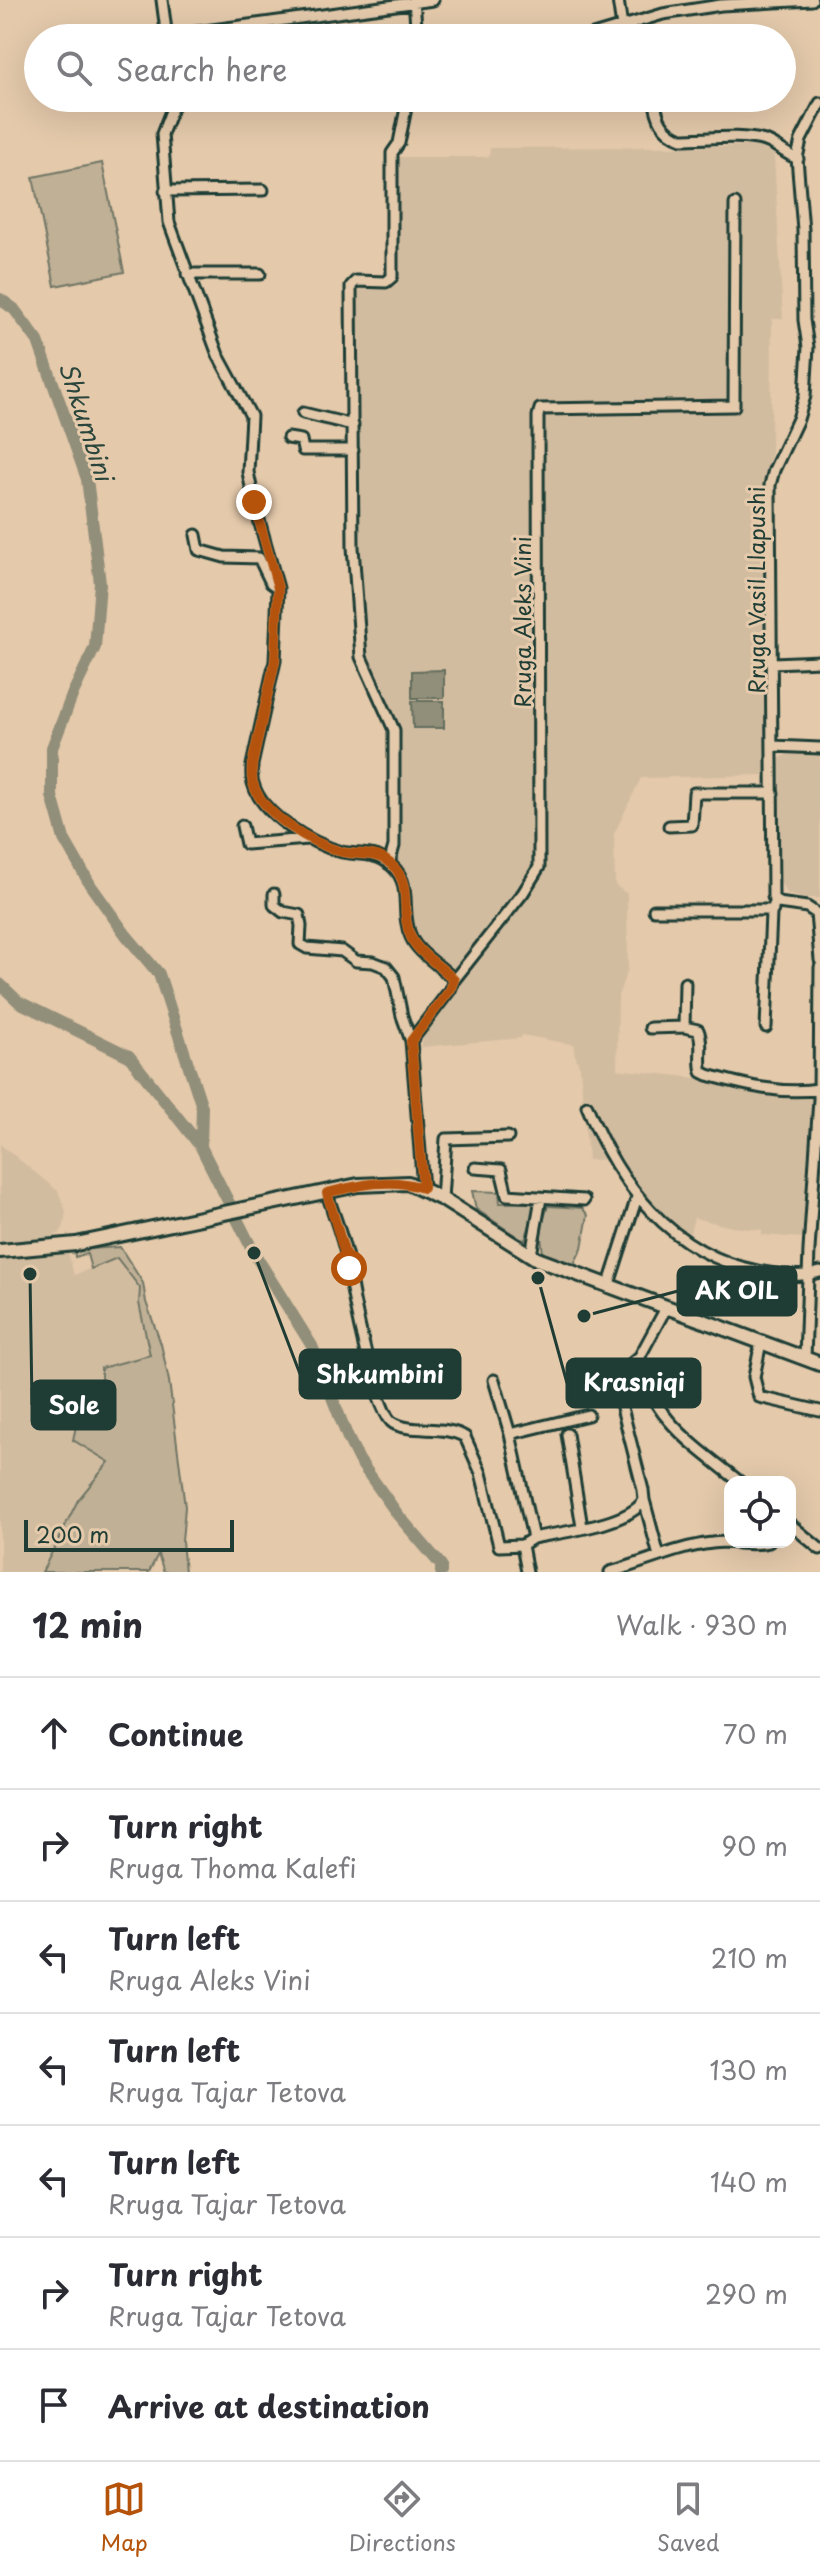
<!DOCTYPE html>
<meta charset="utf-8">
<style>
body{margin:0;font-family:"Playpen Sans",sans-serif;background:#f2f2f3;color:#2b2b33}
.controls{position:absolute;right:24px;bottom:24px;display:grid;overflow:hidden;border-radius:16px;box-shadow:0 8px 32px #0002}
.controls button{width:72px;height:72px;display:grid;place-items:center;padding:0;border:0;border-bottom:2px solid #e1e1e2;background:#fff;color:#2b2b33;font:40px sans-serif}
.scale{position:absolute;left:24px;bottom:20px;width:210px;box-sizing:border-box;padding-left:8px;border:4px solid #1f3d34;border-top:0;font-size:22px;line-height:28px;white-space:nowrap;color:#1f3d34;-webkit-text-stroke:6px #e4c9ab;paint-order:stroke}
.stop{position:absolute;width:24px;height:24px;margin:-18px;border:6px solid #b45309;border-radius:50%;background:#fff}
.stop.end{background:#b45309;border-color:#fff;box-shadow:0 2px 8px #0008}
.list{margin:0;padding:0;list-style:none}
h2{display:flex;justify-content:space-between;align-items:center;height:104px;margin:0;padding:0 32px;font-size:34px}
h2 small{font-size:26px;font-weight:400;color:#7c7c81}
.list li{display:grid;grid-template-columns:52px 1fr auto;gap:24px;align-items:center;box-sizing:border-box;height:112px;padding:0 32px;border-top:2px solid #e1e1e2}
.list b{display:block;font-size:30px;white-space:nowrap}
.list p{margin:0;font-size:26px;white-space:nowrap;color:#7c7c81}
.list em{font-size:26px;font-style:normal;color:#7c7c81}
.icon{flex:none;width:44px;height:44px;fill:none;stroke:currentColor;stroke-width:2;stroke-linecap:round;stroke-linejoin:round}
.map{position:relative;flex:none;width:820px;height:1572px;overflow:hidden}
.search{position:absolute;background:#fff;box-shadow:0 8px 32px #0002;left:24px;right:24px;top:24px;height:88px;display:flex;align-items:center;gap:20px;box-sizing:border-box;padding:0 28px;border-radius:44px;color:#7c7c81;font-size:30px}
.sheet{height:888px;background:#fff}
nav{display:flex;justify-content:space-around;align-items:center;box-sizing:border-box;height:112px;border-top:2px solid #e1e1e2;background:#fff;font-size:22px;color:#7c7c81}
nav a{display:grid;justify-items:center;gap:4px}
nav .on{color:#b45309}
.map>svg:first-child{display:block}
</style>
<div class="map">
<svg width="820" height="1572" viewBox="0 0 820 1572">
<rect width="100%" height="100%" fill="#e4c9ab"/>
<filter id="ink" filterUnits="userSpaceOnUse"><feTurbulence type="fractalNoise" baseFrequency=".0125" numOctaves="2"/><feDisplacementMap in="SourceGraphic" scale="16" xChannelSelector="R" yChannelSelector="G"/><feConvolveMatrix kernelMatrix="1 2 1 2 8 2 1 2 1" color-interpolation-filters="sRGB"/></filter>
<g filter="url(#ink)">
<path fill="#d2bca0" d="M 759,146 L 774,155 L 783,319 L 772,319 L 771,455 L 763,481 L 765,775 L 641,778 L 614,834 L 615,885 L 627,894 L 628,968 L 618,996 L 617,1069 L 715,1080 L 741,1086 L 741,1090 L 814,1095 L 803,1238 L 762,1235 L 762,1230 L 732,1227 L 694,1218 L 689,1236 L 647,1198 L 616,1159 L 588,1160 L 580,1068 L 574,1052 L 575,1045 L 522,1035 L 521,1038 L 421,1047 L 426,1028 L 461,979 L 412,936 L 410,884 L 394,866 L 395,732 L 360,653 L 359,552 L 354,551 L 357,287 L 397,285 L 398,157 L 489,157 L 490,148 Z
M 787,754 L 820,754 L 820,898 L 801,898 L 788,894 L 779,881 L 779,759 Z
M 0,1144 L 58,1191 L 66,1211 L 64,1226 L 60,1233 L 38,1244 L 0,1245 Z
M 68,1252 L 74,1275 L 117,1258 L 124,1266 L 140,1288 L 139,1303 L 151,1355 L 101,1368 L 110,1461 L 78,1500 L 42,1572 L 0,1572 L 0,1260 Z"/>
<path fill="#c0b096" stroke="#707665" stroke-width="2" d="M 102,163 L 124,272 L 55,286 L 33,177 Z
M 472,1191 L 499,1192 L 500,1203 L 532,1203 L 535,1210 L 525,1240 L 520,1239 L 476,1209 Z
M 548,1206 L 582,1208 L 588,1215 L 582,1248 L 574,1264 L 543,1253 L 540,1230 Z
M 120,1247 L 143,1283 L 146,1302 L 161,1344 L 169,1381 L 185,1507 L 182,1541 L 185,1572 L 164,1572 L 158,1554 L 149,1572 L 42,1572 L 78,1500 L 109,1462 L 73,1440 L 85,1385 L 101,1388 L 101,1368 L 150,1355 L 139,1303 L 140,1288 L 117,1258 L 91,1269 L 87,1254 L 75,1257 L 74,1250 Z"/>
<path fill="#918e79" stroke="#636e5d" stroke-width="2" d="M 444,670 L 444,698 L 412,698 L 412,671 Z
M 412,701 L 444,701 L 444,728 L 413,728 Z"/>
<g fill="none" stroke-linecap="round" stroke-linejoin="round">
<path stroke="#918e79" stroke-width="12" d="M 0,299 L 14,309 L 38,341 L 87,479 L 100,583 L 95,647 L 73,693 L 52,748 L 52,796 L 64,839 L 91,886 L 126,935 L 159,974 L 202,1107 L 201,1147
M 0,984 L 19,1002 L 129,1056 L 201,1147 L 254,1253 L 312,1346 L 348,1438 L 359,1460 L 398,1515 L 441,1565 L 441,1572"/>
<defs>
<path id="minor" d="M 162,0 L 167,38
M 414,0 L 417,38
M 618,0 L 622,27 L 633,31 L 635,38
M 167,36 L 433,0
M 583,38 L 663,14 L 721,5 L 812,0
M 176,98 L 162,134 L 169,222 L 218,355 L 251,416 L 248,472 L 254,502 L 278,588 L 275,661 L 252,765 C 252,770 251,777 253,783 C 261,815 312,844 342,852 C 355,855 372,852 384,860 C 417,880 398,909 411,937 C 418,954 442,966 454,980
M 654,98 C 657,118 662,132 682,139 C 707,139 740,134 765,141 C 776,144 786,155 798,159
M 820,103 L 801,140 L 797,158 L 803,230 L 804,320 L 808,347 L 805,396 L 798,419 L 774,470 L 770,485 L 773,897 L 778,903 L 807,907 L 816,913 L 820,960
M 165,191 L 263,190
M 187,274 L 260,274
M 303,413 L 353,425
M 288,438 L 301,440 L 303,450 L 353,450
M 196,535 L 199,550 L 224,557 L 259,558 L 271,583 L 278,588
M 773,663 L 820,661
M 773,746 L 820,748
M 242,826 L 246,844 L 308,839
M 669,826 L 692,825 L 694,793 L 773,793
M 389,864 L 394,846 L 394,730 L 361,657 L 353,547 L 351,286 L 356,281 L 386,282 L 392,277 L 392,153 L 399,143 L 408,98
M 274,894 L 274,905 L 283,912 L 299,915 L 301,926 L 300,944 L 307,948 L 342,951 L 356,961 L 373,962 L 386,967 L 394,977 L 402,1016 L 411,1041
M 654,910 L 773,910
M 684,1027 L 685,983
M 766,1027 L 771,914 L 775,902
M 650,1028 L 684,1027 L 698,1030 C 704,1043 698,1058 702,1072 L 708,1075 C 744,1085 781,1095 819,1089
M 587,1106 C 618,1184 671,1254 758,1271 C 779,1275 800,1278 820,1272
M 475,1168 L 501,1170 L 507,1195 L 584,1200
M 423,1188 L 411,1041 L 450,990 L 454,980 L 523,893 L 539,867 L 538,416 L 540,409 L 734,406 L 735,204
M 327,1193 C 334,1217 347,1247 349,1270 C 351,1292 376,1414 393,1423 C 413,1434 444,1424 465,1437 L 481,1473 L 499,1546 L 522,1545 L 533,1538 C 561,1532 629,1525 644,1500 L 643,1490 L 617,1388 L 623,1371 L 640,1356
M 442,1199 L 446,1139 L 508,1137
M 531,1255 L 541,1198
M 608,1287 L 637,1197
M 666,1308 L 640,1356 C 645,1415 698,1448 740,1482
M 761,1342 L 754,1377 L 759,1397 L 820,1411
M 805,1358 L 809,1250 L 819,1099 L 820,967
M 494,1380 L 510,1434 L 533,1538
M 510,1434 L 588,1415
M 567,1434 L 582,1527
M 644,1500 L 659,1556
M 790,1524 L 820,1549
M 522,1545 L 527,1572
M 610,1572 C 644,1563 677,1547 712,1543 C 731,1540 750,1547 769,1542"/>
<path id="major" d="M 0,1251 L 76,1244 L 358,1185 L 408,1183 L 442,1199 L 537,1259 L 820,1364"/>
</defs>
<use href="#minor" stroke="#1f3d34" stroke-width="15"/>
<use href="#major" stroke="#1f3d34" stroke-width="18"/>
<use href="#minor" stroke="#e4c9ab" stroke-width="9"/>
<use href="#major" stroke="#e4c9ab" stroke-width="12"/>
</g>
</g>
<g fill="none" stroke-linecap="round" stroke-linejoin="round" filter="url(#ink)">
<path stroke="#b45309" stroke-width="10" d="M 254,502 L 278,588 L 275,661 L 252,765 C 252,770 251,777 253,783 C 261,814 313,844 342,852 C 355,855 372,852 384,859 C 417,879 398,910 411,937 C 418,954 442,966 454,980 L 450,990 L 411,1041 L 423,1188 C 391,1177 359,1185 327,1193 L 349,1268"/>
</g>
<g text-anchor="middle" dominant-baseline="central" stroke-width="6" stroke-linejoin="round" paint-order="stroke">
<g font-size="22" fill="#1f3d34" stroke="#e4c9ab">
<text transform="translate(755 590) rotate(-90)">Rruga Vasil Llapushi</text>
<text transform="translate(521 622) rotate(-90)">Rruga Aleks Vini</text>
</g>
<g font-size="24" font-style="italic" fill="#2a453b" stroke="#e4c9ab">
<text transform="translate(87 421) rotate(72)">Shkumbini</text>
</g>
</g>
<path fill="none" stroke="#1f3d34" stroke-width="3" d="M584 1316L678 1291M254 1253L300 1374M538 1278L567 1383M30 1274L32 1405"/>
<g fill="#1f3d34" stroke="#e4c9ab" stroke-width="3">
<circle cx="584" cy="1316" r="8"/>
<circle cx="254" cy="1253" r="8"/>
<circle cx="538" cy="1278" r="8"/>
<circle cx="30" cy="1274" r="8"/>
</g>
<g fill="#1f3d34" stroke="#1f3d34" stroke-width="3">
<rect x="678" y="1267" width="118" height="48" rx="8"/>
<rect x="300" y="1350" width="160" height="48" rx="8"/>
<rect x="567" y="1359" width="133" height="48" rx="8"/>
<rect x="32" y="1381" width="83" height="48" rx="8"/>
</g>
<g font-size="24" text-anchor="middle" font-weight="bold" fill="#fff">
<text x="737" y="1299">AK OIL</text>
<text x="380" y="1383">Shkumbini</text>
<text x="634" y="1391">Krasniqi</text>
<text x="74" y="1414">Sole</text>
</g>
</svg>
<div class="controls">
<button><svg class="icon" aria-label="locate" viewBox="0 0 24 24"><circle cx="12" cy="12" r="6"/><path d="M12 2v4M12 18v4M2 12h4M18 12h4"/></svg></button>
</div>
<div class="scale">200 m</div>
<div class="stop" style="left:349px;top:1268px"></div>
<div class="stop end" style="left:254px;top:502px"></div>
<div class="search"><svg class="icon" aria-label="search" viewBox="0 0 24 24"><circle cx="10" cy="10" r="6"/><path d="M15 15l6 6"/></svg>Search here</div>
</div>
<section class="sheet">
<h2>12 min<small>Walk · 930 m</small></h2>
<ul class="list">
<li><svg class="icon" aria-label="ahead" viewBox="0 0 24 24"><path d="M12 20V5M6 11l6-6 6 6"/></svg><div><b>Continue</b></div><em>70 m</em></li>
<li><svg class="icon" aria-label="right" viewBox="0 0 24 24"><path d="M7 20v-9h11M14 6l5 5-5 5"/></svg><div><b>Turn right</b><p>Rruga Thoma Kalefi</p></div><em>90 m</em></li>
<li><svg class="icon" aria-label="left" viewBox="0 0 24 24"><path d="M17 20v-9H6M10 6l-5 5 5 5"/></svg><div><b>Turn left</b><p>Rruga Aleks Vini</p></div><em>210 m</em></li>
<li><svg class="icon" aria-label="left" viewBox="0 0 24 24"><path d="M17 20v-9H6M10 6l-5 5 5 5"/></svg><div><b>Turn left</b><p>Rruga Tajar Tetova</p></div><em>130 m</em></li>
<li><svg class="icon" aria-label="left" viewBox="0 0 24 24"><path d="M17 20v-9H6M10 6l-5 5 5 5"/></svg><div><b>Turn left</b><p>Rruga Tajar Tetova</p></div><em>140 m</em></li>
<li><svg class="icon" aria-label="right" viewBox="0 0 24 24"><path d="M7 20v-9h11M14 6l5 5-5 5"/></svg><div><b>Turn right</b><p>Rruga Tajar Tetova</p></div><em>290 m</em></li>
<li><svg class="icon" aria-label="arrive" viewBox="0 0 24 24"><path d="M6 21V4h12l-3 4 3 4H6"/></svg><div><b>Arrive at destination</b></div></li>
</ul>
</section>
<nav>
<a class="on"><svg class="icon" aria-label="map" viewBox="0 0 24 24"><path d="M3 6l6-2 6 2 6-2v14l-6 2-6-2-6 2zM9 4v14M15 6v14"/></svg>Map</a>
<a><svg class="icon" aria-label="directions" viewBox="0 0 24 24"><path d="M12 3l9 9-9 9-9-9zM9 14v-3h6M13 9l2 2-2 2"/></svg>Directions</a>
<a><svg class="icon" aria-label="saved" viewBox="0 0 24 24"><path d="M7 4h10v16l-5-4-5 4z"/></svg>Saved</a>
</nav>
